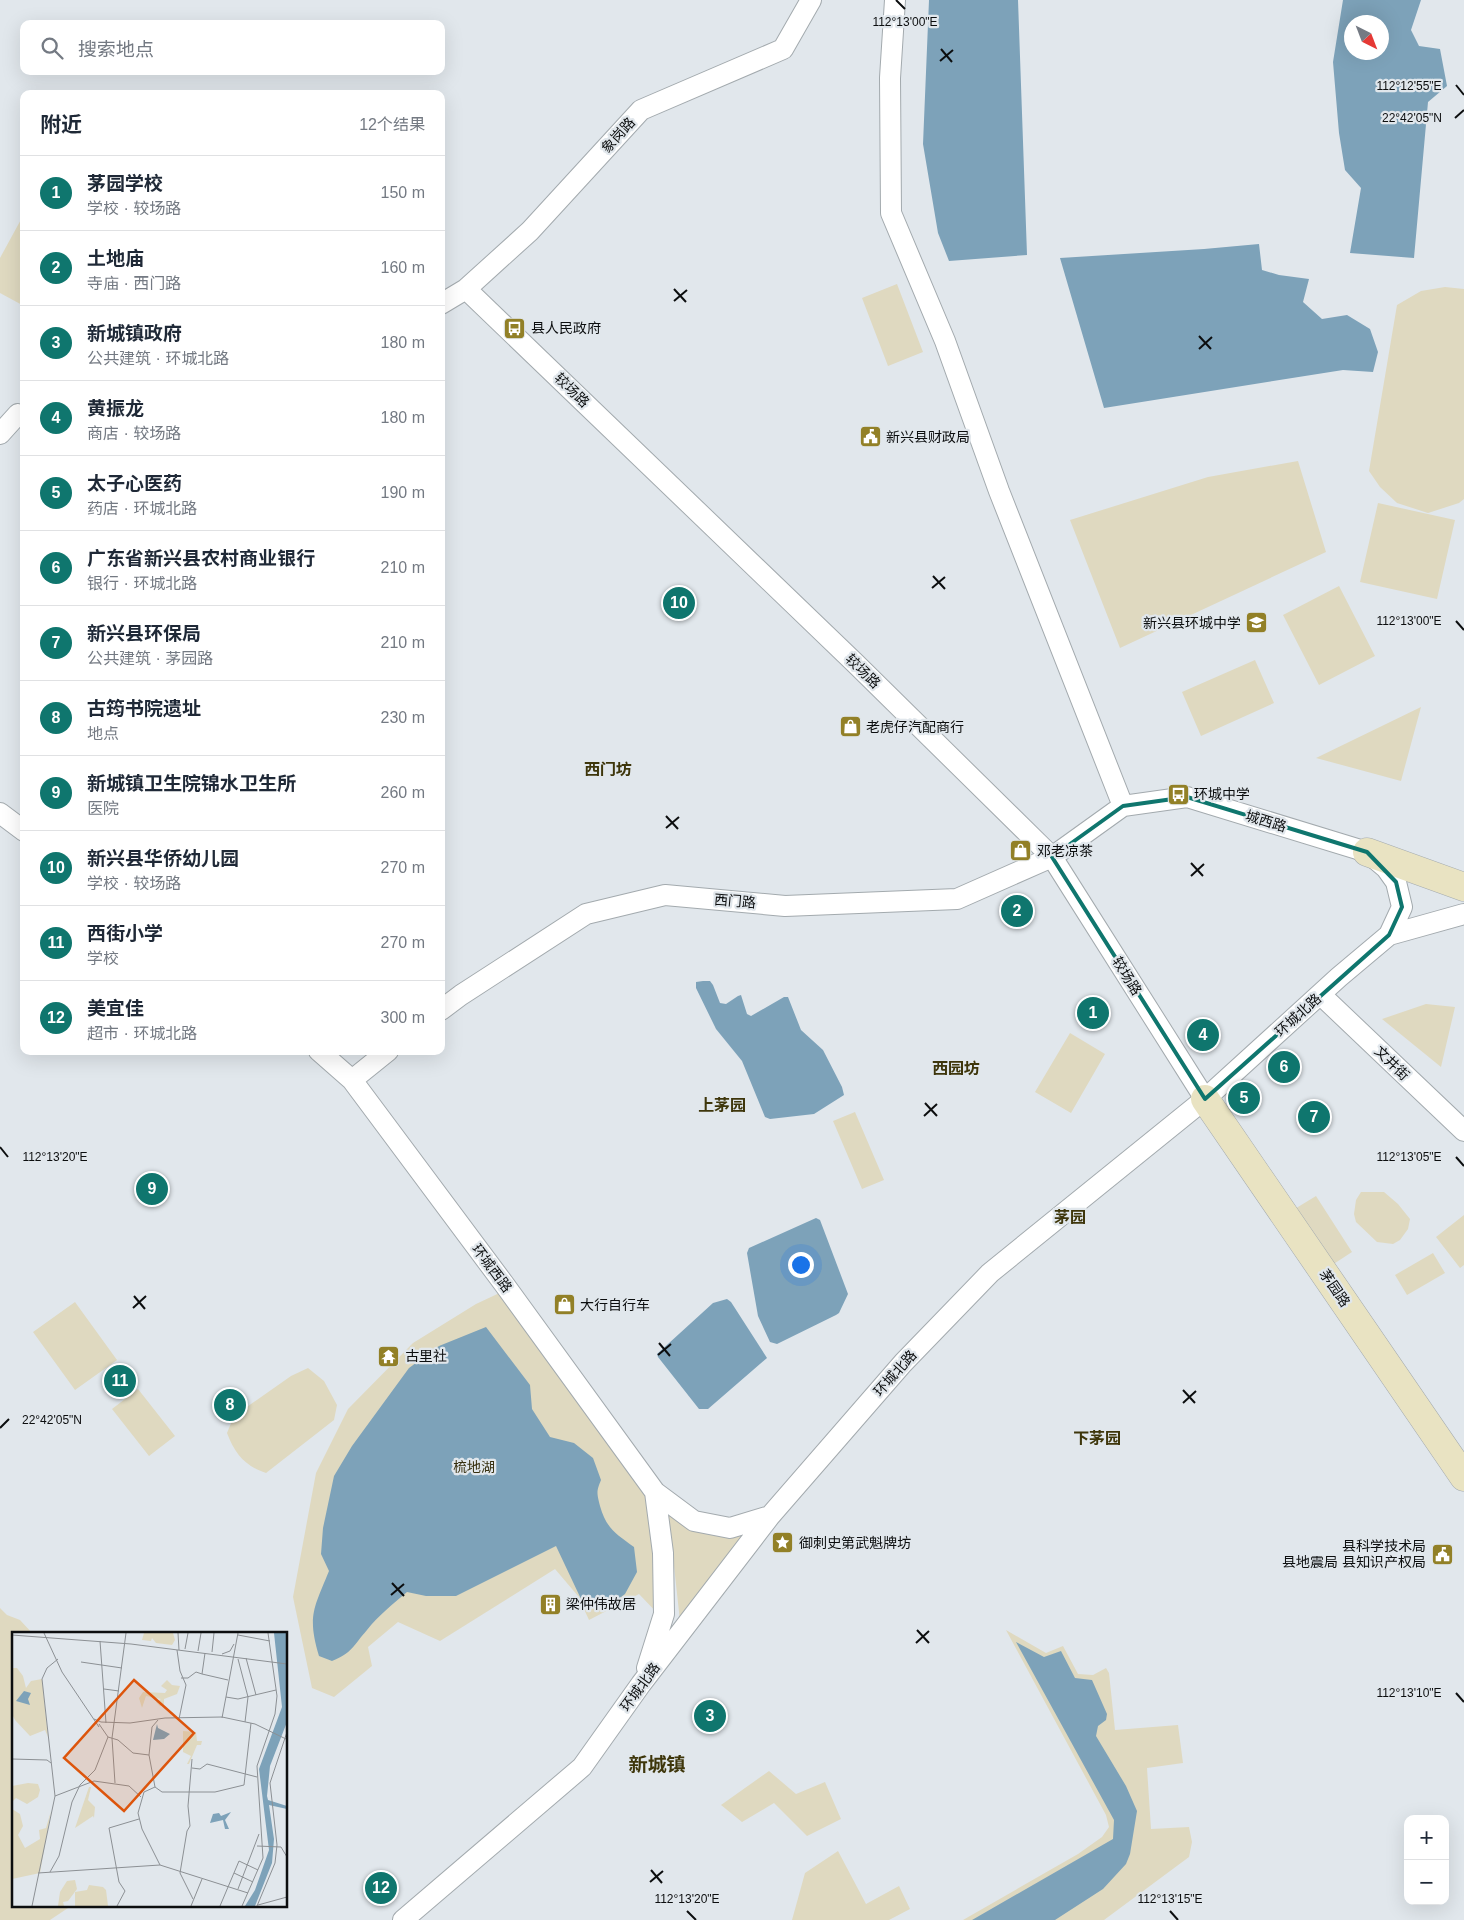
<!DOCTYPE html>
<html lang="zh">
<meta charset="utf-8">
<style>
body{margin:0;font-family:Helvetica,"Noto Sans SC",sans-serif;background:#f2f2f3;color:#1f2937}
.controls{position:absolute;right:15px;bottom:15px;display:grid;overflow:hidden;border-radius:10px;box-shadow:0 5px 20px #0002}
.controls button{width:45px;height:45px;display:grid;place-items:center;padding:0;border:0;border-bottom:1px solid #e0e1e3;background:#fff;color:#1f2937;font:25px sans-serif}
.compass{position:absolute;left:1344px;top:15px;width:45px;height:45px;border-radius:50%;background:#fff;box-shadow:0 5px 20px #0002;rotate:138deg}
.you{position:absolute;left:800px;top:1264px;width:18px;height:18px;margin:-12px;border:4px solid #fff;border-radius:50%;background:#1a73e8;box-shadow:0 0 0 8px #1a73e833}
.badge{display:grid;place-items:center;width:32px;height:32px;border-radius:50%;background:#0f766e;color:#fff;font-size:16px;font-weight:700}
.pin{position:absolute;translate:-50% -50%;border:2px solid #fff;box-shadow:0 1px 5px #0006}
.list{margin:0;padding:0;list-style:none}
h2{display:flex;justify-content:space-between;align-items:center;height:65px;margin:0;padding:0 20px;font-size:21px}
h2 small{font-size:16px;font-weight:400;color:#747a83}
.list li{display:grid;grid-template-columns:32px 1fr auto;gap:15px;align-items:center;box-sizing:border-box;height:75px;padding:0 20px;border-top:1px solid #e0e1e3}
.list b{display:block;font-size:19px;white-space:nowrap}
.list p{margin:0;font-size:16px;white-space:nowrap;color:#747a83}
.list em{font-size:16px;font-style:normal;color:#747a83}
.icon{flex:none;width:28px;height:28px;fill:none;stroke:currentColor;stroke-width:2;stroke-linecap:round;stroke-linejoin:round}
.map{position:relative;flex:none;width:1464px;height:1920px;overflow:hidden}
.search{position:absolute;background:#fff;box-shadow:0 5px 20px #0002;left:20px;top:20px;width:425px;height:55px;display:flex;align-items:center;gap:12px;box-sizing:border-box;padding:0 18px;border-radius:10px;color:#747a83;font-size:19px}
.panel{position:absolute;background:#fff;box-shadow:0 5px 20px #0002;left:20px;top:90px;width:425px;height:965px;border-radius:10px}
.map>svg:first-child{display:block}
</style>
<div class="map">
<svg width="1464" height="1920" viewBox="0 0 1464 1920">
<rect width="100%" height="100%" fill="#e1e7ec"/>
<path fill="#dfd9c0" d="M 24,214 L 24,306 L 0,293 L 0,258 Z
M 897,284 L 923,352 L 888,366 L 862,298 Z
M 1445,287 L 1464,289 L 1464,499 L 1459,503 L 1428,513 L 1397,503 L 1380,487 L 1369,471 L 1397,305 L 1421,291 Z
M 1298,461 L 1326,552 L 1120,648 L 1070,520 L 1208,477 Z
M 1378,503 L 1455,520 L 1437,599 L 1360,582 Z
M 1339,586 L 1375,656 L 1319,685 L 1283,615 Z
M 1255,660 L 1274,703 L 1201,736 L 1182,692 Z
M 1421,707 L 1401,781 L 1316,758 Z
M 1426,1004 L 1455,1007 L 1441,1067 L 1382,1019 Z
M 1070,1033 L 1105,1054 L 1071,1113 L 1035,1092 Z
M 855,1112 L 884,1180 L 862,1189 L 833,1121 Z
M 1361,1192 L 1384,1192 L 1398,1204 L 1410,1219 L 1408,1229 L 1400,1240 L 1393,1244 L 1377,1242 L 1356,1222 L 1354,1214 L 1356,1200 Z
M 1316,1196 L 1352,1252 L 1329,1267 L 1293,1210 Z
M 1464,1215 L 1464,1265 L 1460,1268 L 1436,1237 Z
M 1433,1253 L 1445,1273 L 1407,1295 L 1395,1275 Z
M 508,1289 L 655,1492 L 660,1616 L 639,1594 L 589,1620 L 578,1596 L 555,1569 L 440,1641 L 398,1622 L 368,1647 L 372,1666 L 334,1697 L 312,1688 L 293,1597 L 316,1473 L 348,1409 L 413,1343 L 476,1304 Z
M 75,1302 L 117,1360 L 75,1390 L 33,1332 Z
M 308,1368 L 324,1381 L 337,1405 L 334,1420 L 266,1473 C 245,1466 235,1454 227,1433 L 234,1416 L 291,1376 Z
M 138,1389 L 175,1436 L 149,1456 L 112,1409 Z
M 668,1511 C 700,1535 709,1541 750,1531 L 681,1630 Z
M 0,1608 L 7,1615 L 20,1620 L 33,1634 L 14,1634 L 14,1906 L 71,1906 L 50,1920 L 0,1920 Z
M 1006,1630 L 1046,1653 L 1063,1646 L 1078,1674 L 1093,1675 L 1106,1668 L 1109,1673 L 1115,1730 L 1178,1725 L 1183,1763 L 1147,1768 L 1151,1829 L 1189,1827 L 1192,1842 L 1189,1857 L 1104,1920 L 963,1920 L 1078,1854 L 1102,1837 L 1109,1827 L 1106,1815 Z
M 769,1771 L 796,1794 L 825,1782 L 841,1819 L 807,1836 L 774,1803 L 742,1822 L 721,1805 Z
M 838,1851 L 866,1904 L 899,1886 L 910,1909 L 889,1920 L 792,1920 L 805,1873 Z"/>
<path fill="#7da2b9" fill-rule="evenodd" d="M 929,0 L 1018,0 L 1027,255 L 949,261 L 938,233 L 923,144 Z
M 1343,0 L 1421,0 L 1411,30 L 1419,46 L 1440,49 L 1447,86 L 1428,102 L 1414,258 L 1350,253 L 1361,188 L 1345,170 L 1339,133 L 1333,62 ZM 1382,22 L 1382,52 L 1352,52 L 1352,22 Z
M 1259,244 L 1262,270 L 1279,275 L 1309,279 L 1303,302 L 1322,319 L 1347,315 L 1370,329 L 1378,352 L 1373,372 L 1343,370 L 1104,408 L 1060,258 L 1204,249 Z
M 703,981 L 710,981 L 713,985 L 720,1003 L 726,1004 L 738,996 L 741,995 L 747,1014 L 751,1016 L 784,997 L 788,997 L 801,1030 L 823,1050 L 842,1087 L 844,1095 L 814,1114 L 770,1119 L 765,1117 L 742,1061 L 716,1029 L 696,988 L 696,982 Z
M 816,1218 L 820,1220 L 848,1294 L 839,1313 L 836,1315 L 777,1344 L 770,1342 L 758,1316 L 747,1253 L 749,1248 Z
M 727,1299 L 731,1302 L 767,1358 L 708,1409 L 699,1409 L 658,1357 L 657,1354 L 713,1303 Z
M 486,1327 L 530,1385 L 532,1409 L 550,1437 L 574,1443 L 593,1458 L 601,1480 C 596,1492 597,1493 600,1506 C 606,1528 616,1534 634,1547 L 637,1572 L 625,1594 L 609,1606 L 581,1599 L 556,1546 L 456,1596 L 426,1596 L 407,1592 C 393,1604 378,1616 367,1630 C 353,1646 352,1653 332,1661 L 319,1656 C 307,1616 314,1608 329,1571 L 321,1554 L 323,1528 L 334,1476 L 352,1446 L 409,1368 L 439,1346 Z
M 1016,1642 L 1044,1657 L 1061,1651 L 1075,1678 L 1092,1680 L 1107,1714 L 1106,1720 L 1098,1726 L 1096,1736 L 1126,1786 L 1137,1811 L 1130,1854 L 1126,1864 L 1103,1889 L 1055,1920 L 972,1920 L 1113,1839 L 1114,1820 Z"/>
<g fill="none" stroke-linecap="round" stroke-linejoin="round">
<defs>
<path id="street" d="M 895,0 L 890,78 L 891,213 L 945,341 L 999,491 L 1123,806
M 466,289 L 855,663 L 1052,857 L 1205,1099
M 441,304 L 466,289 L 530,231 L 641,110 L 783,49 L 811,0
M 0,434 L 18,414
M 0,813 L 24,831
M 1321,995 L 1464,1131
M 441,1010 L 461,995 L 586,914 L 665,895 L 785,906 L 957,899 L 1052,857 L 1123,806 L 1187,797 L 1367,852 L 1386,868 L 1396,882 L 1402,907 L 1389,935
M 319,1051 L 352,1080 L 504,1284 L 655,1492 L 663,1553 L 664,1614 L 647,1668
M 352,1080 L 388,1051
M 655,1492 L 694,1521 L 730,1528 L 770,1516
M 403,1920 L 582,1767 L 641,1684 L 770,1516 L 903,1363 L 990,1273 L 1205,1099 L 1339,977 L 1389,935 L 1464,914"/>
<path id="secondary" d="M 1367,852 L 1464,887
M 1205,1099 L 1464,1477"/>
</defs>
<use href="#street" stroke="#a3aaae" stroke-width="22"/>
<use href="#secondary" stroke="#a3aaae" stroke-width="29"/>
<use href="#street" stroke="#fff" stroke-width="20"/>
<use href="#secondary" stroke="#e9e3c2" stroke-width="28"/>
</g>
<path fill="none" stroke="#0f766e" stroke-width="4" stroke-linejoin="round" d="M 1187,797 L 1367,852 L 1396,882 L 1402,907 L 1389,935 L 1205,1099 L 1052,857 L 1123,806 Z"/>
<path fill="none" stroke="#0c0e0f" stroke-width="2" d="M 896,0 L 905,9M 941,49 L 952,62M 940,61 L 953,50M 1456,85 L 1464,95M 1455,118 L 1464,110M 674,289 L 686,302M 674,301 L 687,290M 1199,336 L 1211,349M 1199,349 L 1212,337M 933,576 L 945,589M 932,588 L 945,577M 1456,621 L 1464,630M 666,816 L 678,829M 666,828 L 679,817M 1191,863 L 1203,876M 1191,876 L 1204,864M 925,1103 L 937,1116M 924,1116 L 937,1104M 0,1147 L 8,1157M 1456,1157 L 1464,1166M 134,1296 L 145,1309M 133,1308 L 146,1296M 659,1343 L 670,1356M 658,1355 L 671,1344M 1183,1390 L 1195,1403M 1183,1403 L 1196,1391M 0,1428 L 9,1419M 392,1583 L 404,1596M 391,1595 L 404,1584M 917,1630 L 929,1643M 916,1643 L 929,1631M 1456,1693 L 1464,1702M 651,1870 L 662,1883M 650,1882 L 663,1871M 687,1911 L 696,1920M 1170,1911 L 1178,1920"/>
<defs>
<symbol id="bus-square" viewBox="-11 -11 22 22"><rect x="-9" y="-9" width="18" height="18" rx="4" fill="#928027" stroke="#e1e7ec"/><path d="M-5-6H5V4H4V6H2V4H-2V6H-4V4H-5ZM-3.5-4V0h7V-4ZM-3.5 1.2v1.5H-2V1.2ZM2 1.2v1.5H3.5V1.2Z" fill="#fff"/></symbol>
<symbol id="civic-square" viewBox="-11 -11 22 22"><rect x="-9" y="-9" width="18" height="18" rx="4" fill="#928027" stroke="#e1e7ec"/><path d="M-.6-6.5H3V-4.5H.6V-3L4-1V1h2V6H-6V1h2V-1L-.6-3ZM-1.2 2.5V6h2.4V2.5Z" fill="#fff"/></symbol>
<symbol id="school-square" viewBox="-11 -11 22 22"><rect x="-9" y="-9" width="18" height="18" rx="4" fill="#928027" stroke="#e1e7ec"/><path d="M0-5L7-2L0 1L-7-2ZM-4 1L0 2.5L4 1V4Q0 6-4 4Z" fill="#fff"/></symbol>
<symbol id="shop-square" viewBox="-11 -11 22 22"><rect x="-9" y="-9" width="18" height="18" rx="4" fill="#928027" stroke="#e1e7ec"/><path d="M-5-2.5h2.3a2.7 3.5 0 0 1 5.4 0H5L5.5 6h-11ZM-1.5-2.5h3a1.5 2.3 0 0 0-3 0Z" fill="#fff"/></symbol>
<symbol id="temple-square" viewBox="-11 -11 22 22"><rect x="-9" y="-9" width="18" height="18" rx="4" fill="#928027" stroke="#e1e7ec"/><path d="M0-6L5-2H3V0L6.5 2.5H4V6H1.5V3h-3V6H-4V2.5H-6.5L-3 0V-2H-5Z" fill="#fff"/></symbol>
<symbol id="sight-square" viewBox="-11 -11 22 22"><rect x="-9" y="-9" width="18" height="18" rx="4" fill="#928027" stroke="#e1e7ec"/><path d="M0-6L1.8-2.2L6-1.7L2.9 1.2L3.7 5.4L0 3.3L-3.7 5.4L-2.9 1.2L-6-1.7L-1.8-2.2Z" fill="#fff"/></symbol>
<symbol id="building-square" viewBox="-11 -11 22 22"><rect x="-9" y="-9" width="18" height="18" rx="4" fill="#928027" stroke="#e1e7ec"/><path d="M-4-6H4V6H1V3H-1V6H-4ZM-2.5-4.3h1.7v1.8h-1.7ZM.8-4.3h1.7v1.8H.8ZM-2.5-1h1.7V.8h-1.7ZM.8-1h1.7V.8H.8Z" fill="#fff"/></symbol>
</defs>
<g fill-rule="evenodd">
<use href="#bus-square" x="502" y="316" width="25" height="25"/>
<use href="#civic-square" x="858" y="424" width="25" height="25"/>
<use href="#school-square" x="1244" y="610" width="25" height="25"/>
<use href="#shop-square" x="838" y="714" width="25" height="25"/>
<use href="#bus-square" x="1166" y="782" width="25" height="25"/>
<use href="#shop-square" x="1008" y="838" width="25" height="25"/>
<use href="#shop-square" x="552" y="1292" width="25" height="25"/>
<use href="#temple-square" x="376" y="1344" width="25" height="25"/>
<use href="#sight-square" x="770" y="1530" width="25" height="25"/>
<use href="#civic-square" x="1430" y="1542" width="25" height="25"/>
<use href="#building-square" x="538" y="1592" width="25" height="25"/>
</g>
<g text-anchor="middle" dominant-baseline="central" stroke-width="4.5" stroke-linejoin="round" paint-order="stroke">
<g font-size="14" fill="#0c0e0f" stroke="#e1e7ec">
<text transform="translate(618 135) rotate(-48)">象岗路</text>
<text transform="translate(572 390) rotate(44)">较场路</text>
<text transform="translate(863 671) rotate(44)">较场路</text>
<text transform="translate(1266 821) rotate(17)">城西路</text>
<text transform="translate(735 901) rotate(5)">西门路</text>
<text transform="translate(1127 976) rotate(58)">较场路</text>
<text transform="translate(1298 1015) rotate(-42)">环城北路</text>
<text transform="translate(1392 1063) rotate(44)">文井街</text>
<text transform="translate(492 1268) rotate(53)">环城西路</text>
<text transform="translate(1335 1288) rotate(56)">茅园路</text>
<text transform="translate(895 1373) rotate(-48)">环城北路</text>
<text transform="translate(640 1687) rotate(-54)">环城北路</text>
</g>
<g font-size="14" fill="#0c0e0f" stroke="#e1e7ec" text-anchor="start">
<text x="531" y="328">县人民政府</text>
<text x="886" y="437">新兴县财政局</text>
<text x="1241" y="623" text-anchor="end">新兴县环城中学</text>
<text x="866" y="727">老虎仔汽配商行</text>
<text x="1194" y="794">环城中学</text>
<text x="1037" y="851">邓老凉茶</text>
<text x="580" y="1305">大行自行车</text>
<text x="405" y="1356">古里社</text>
<text x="799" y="1543">御刺史第武魁牌坊</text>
<text x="1426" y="1546" text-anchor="end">县科学技术局<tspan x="1426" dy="16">县地震局 县知识产权局</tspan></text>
<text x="566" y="1604">梁仲伟故居</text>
</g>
<g font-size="14" fill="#362f0e" stroke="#e1e7ec">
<text x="474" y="1467">梳地湖</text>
</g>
<g font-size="16" font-weight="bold" fill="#3e360b" stroke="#e1e7ec">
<text x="608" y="769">西门坊</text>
<text x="956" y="1068">西园坊</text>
<text x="722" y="1105">上茅园</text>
<text x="1070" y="1217">茅园</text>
<text x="1097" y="1438">下茅园</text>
</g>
<g font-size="19" font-weight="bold" fill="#3e360b" stroke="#e1e7ec">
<text x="657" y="1764">新城镇</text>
</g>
</g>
<g transform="translate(12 1632)">
<rect width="275" height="275" fill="#e1e7ec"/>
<path d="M 132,1 L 161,1 L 163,8 L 160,13 L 144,11 L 140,6 L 139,9 L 130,8 ZM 0,36 L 5,36 L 11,44 L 14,56 L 19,49 L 30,47 L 36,105 L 33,98 L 18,104 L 3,88 L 0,82 ZM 155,48 L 160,53 L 168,54 L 165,62 L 152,67 L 152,72 L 148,74 L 144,70 L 149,67 L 134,64 L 130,76 L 127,66 L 131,60 L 153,61 L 155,58 L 149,54 ZM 171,99 L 184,100 L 185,109 L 190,109 L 189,113 L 185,113 L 177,132 L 175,132 L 179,124 L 171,120 ZM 16,151 L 26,152 L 28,158 L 26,165 L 15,172 L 4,166 L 0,170 L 0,154 ZM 77,155 L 79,155 L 76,168 L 83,175 L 82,186 L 81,184 L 63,196 ZM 0,177 L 8,182 L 11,194 L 6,203 L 13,216 L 28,207 L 27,198 L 34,196 L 39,179 L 28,241 L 0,247 ZM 63,248 L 65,257 L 56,269 L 51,270 L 52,274 L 46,274 L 48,260 L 55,249 ZM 77,253 L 91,255 L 94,258 L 96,274 L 63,274 L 63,260 L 75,258 Z" fill="#dfd9c0"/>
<path d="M 262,1 L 275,1 L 275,90 L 258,134 L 255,164 L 256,168 L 275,174 L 275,177 L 257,173 L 262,207 L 260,231 L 243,274 L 233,274 L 243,258 L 257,218 L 247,137 L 270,75 ZM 12,59 L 19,61 L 16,67 L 18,73 L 4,69 ZM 145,92 L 146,96 L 158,102 L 152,107 L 141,108 ZM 219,180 L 213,188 L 217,197 L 213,197 L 211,188 L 198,191 L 201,182 L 207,181 L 209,184 Z" fill="#7da2b9"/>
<path fill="none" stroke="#8c9094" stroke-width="1" d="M 32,1 L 50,40 L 87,95M 166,1 L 167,18M 0,3 L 119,12 L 275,32M 226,3 L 258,9M 88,9 L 94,91M 173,17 L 176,1M 165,18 L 168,39 L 174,53 L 167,87M 186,19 L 189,1M 200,20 L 202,1M 210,22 L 218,19 L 222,12M 234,26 L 244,63M 226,27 L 236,65 L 233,90M 69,30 L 110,36M 190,42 L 216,48M 169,46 L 176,46 L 184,40 L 190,42 L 193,21M 92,57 L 107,59M 214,65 L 226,67 L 264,58M 210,86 L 226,1M 82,87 L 89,90 L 118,91 L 153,86 L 210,85 L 243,92 L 274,107M 87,92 L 96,105 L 106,108 L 121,121 L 137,123M 0,127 L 35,128 L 39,131M 180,136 L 188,137 L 195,132 L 245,145M 103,151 L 100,106 L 114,1M 143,155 L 132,160 L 126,181 L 130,197 L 148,233 L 236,261M 143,155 L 150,160 L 203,160 L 232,153 L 239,91M 143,155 L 137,123 L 140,95 L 146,88M 43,164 L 82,149 L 117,154 L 129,165M 245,214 L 269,215 L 275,225M 38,240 L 47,224 L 60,170 L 68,153 L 83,138 L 96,105M 26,241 L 148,233M 168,241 L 175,199 L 178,194 L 176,174 L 180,127M 168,241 L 181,267M 222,241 L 241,250M 226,257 L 247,202M 246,273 L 275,265M 20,274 L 43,164 L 30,47 L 35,36 L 46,27M 105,274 L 113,259 L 107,250 L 97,196 L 127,187M 179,274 L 190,247M 208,274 L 227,229 L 246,238M 230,274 L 251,226 L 245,134 L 263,82 L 265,64 L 256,1M 245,274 L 263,231 L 265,213 L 258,151 L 275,100"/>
<path fill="#dd550c" fill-opacity="0.15" stroke="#dd550c" stroke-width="2.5" d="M 122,48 L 182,101 L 112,179 L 52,126 Z"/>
<rect width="275" height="275" fill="none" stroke="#0c0e0f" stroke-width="2.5"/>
</g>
<g font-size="12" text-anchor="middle" fill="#0c0e0f" stroke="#e1e7ec" stroke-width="4.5" stroke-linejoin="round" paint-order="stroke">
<text x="905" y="26">112°13'00"E</text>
<text x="1409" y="90">112°12'55"E</text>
<text x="1412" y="122">22°42'05"N</text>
<text x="1409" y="625">112°13'00"E</text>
<text x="55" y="1161">112°13'20"E</text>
<text x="1409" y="1161">112°13'05"E</text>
<text x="52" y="1424">22°42'05"N</text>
<text x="1409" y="1697">112°13'10"E</text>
<text x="687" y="1903">112°13'20"E</text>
<text x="1170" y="1903">112°13'15"E</text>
</g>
</svg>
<div class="controls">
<button>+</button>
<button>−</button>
</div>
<svg class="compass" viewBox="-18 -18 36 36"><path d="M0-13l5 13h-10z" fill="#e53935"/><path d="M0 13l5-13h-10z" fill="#747a83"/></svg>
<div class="you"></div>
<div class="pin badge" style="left:1093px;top:1013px">1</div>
<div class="pin badge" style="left:1017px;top:911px">2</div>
<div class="pin badge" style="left:710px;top:1716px">3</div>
<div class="pin badge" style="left:1203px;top:1035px">4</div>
<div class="pin badge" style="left:1244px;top:1098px">5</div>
<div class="pin badge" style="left:1284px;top:1067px">6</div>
<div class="pin badge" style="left:1314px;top:1117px">7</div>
<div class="pin badge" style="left:230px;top:1405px">8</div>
<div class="pin badge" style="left:152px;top:1189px">9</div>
<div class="pin badge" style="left:679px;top:603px">10</div>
<div class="pin badge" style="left:120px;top:1381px">11</div>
<div class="pin badge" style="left:381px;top:1888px">12</div>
<div class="search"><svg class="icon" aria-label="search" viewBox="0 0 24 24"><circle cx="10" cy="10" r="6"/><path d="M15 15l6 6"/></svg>搜索地点</div>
<section class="panel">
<h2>附近<small>12个结果</small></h2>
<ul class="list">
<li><span class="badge">1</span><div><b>茅园学校</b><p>学校 · 较场路</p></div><em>150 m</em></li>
<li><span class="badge">2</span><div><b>土地庙</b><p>寺庙 · 西门路</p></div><em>160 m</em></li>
<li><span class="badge">3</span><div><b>新城镇政府</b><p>公共建筑 · 环城北路</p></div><em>180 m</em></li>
<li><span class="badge">4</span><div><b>黄振龙</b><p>商店 · 较场路</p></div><em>180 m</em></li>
<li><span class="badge">5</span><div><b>太子心医药</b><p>药店 · 环城北路</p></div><em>190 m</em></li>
<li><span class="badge">6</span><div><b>广东省新兴县农村商业银行</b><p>银行 · 环城北路</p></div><em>210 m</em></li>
<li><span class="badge">7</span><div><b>新兴县环保局</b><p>公共建筑 · 茅园路</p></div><em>210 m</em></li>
<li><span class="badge">8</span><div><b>古筠书院遗址</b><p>地点</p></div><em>230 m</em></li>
<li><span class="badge">9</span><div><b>新城镇卫生院锦水卫生所</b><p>医院</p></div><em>260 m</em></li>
<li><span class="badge">10</span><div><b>新兴县华侨幼儿园</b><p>学校 · 较场路</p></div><em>270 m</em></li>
<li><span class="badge">11</span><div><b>西街小学</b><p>学校</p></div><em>270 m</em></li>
<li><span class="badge">12</span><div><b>美宜佳</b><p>超市 · 环城北路</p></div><em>300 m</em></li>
</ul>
</section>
</div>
